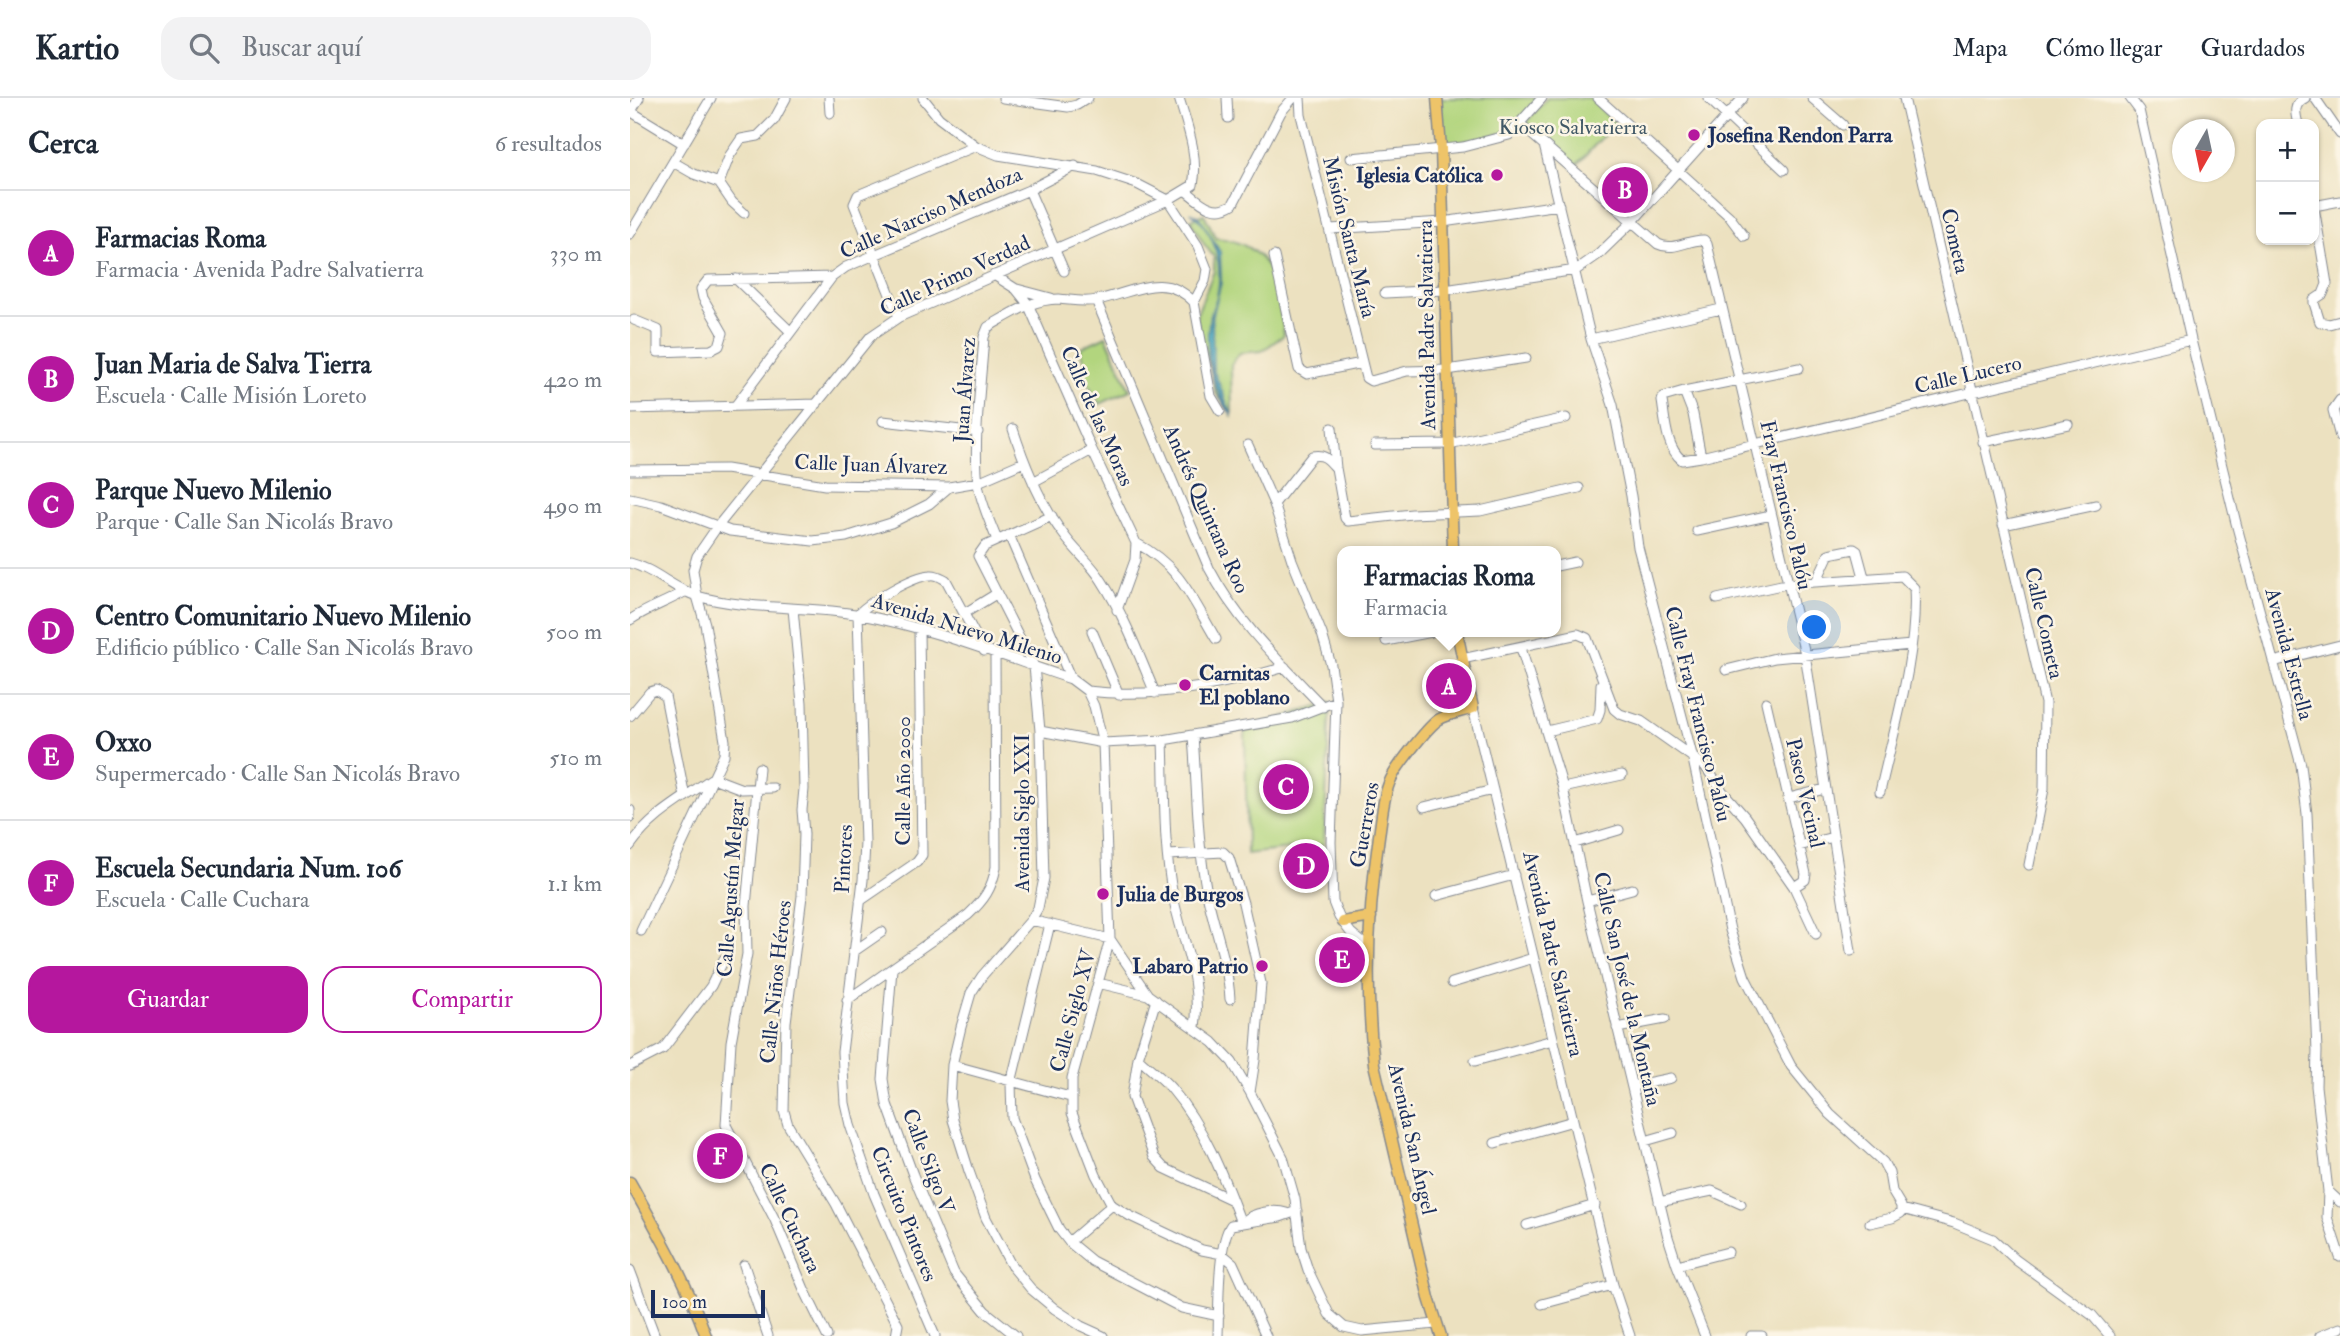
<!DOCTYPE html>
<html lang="es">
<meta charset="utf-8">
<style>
body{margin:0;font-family:"IM FELL Double Pica",serif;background:#f2f2f3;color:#1f2937}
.controls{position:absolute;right:21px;top:21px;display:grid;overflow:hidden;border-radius:14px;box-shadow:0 2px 5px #0004}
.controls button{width:63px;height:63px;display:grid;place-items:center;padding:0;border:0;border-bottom:2px solid #e0e1e3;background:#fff;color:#1f2937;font:35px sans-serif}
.compass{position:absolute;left:1542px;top:21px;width:63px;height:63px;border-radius:50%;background:#fff;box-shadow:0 2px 5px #0004;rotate:189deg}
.scale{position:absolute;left:21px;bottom:18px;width:114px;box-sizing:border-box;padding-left:7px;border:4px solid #1b2f5e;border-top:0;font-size:19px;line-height:24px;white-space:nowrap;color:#1b2f5e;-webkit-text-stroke:5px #fcf5e5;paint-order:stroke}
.you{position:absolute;left:1185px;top:530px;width:24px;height:24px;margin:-18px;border:5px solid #fff;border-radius:50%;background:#1a73e8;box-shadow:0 0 0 10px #1a73e833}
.badge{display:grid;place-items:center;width:46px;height:46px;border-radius:50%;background:#b5179e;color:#fff;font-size:23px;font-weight:700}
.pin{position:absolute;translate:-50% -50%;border:4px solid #fff;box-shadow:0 2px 7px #0006}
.popup{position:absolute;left:707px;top:448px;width:224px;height:91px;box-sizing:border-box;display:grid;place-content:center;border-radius:14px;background:#fff;filter:drop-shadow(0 2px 5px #0005);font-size:23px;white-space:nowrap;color:#747a83}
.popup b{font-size:26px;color:#1f2937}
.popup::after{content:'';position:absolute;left:50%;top:100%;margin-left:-14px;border:14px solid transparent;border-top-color:#fff}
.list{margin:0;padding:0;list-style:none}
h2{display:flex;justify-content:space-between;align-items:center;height:91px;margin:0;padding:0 28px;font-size:30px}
h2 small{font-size:23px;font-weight:400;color:#747a83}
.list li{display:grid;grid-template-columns:46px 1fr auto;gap:21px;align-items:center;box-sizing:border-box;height:126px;padding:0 28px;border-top:2px solid #e0e1e3}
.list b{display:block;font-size:26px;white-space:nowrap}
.list p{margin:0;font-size:23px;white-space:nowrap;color:#747a83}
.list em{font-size:23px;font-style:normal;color:#747a83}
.actions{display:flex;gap:14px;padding:21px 28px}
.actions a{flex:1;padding:16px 0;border:2px solid #b5179e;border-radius:21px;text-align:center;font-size:24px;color:#b5179e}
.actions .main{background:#b5179e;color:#fff}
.icon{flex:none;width:38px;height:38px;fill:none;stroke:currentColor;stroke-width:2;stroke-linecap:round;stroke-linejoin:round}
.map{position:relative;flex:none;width:1710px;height:1238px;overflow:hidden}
header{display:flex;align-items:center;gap:42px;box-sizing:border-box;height:98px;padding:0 35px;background:#fff;border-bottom:2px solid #e0e1e3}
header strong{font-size:33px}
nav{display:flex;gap:38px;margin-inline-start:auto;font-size:24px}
.search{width:490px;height:63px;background:#f2f2f3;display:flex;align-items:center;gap:18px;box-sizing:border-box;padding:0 24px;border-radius:21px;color:#747a83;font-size:26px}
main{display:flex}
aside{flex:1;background:#fff}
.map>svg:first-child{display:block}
</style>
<header>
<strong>Kartio</strong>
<div class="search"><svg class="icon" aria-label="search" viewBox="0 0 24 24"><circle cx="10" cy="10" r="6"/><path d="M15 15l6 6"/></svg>Buscar aquí</div>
<nav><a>Mapa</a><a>Cómo llegar</a><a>Guardados</a></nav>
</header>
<main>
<aside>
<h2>Cerca<small>6 resultados</small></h2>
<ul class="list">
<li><span class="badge">A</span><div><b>Farmacias Roma</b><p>Farmacia · Avenida Padre Salvatierra</p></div><em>330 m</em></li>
<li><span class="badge">B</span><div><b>Juan Maria de Salva Tierra</b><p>Escuela · Calle Misión Loreto</p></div><em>420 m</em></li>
<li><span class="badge">C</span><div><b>Parque Nuevo Milenio</b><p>Parque · Calle San Nicolás Bravo</p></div><em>490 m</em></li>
<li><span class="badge">D</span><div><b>Centro Comunitario Nuevo Milenio</b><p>Edificio público · Calle San Nicolás Bravo</p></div><em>500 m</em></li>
<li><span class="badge">E</span><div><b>Oxxo</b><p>Supermercado · Calle San Nicolás Bravo</p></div><em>510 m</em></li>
<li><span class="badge">F</span><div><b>Escuela Secundaria Num. 106</b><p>Escuela · Calle Cuchara</p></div><em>1.1 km</em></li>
</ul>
<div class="actions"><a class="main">Guardar</a><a>Compartir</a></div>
</aside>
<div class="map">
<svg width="1710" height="1238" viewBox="0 0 1710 1238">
<rect width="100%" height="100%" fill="#fcf5e5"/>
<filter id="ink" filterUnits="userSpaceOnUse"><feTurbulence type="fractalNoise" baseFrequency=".0143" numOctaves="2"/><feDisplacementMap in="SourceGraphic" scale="14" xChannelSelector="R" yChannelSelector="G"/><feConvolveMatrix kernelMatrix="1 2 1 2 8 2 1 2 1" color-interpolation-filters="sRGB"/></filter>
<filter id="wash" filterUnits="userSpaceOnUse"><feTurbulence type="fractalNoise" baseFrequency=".00686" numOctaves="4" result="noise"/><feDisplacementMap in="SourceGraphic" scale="28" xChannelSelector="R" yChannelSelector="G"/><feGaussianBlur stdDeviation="1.57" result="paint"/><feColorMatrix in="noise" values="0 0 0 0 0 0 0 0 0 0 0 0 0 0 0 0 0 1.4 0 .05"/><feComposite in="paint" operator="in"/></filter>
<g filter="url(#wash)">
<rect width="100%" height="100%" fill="#ece1c0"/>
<path fill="#b2d57e" stroke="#66826e" stroke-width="2" d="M 810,0 L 908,0 L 879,34 L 813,48 Z
M 917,0 L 960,0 L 985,25 L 944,70 L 896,24 Z
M 574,116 L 586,140 C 643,145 648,189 654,237 L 632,253 L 610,255 L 601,267 L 602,318 L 586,295 L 566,218 L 584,173 L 584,159 L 574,146 L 560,122 Z
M 476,238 L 500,292 L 470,306 L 448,269 L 455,264 L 450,250 Z
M 700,604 L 694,747 L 617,756 L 615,631 Z"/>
<path fill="#4ab2c8" stroke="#327093" stroke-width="2" d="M 561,114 L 569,119 L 590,154 L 591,184 L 582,220 L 583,271 L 602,318 C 583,290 575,258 579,225 C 579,216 585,207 587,199 C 594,169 586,134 561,114 Z"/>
</g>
<g filter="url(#ink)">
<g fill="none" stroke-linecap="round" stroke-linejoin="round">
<defs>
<path id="minor" d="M 199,0 L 200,15
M 293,0 L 309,20 L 346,48 L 368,57 L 467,73 L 507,86 L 538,102 L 568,148 L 577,171 L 575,183 L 564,204
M 373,0 L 438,9 L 447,7 L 458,0
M 597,0 L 598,20
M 670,0 L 671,17 L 736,280 L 741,283 L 777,273 L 817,272 L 896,260
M 968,0 L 1099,118 L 1114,138
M 1078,0 L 1154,72
M 1182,0 L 1213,27
M 1274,0 L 1415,605 L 1414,691 L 1399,767
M 1500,0 L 1509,12 L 1561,242 L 1606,425 L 1671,667 L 1677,716 L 1687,953 L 1686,988 L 1698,1093 L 1697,1119 L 1710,1159
M 1685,0 L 1710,36
M 0,13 L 54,46
M 0,15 L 9,0
M 890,26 L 1028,146 C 1044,154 1058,141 1074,142 L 1077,146 L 1175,556 L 1221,853
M 1668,26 C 1665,15 1663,6 1675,0
M 914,47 L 961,241 L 983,307 L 1001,398 L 1008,449 L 1062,657 L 1100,832 L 1115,879 L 1161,968 L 1200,1016 L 1253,1064 L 1259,1075 L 1262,1093 L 1271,1108 L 1271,1115 L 1262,1120 L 1240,1125
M 721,60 L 833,49 L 879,37 L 912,0
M 43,64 L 64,76 L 89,85
M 399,92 L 434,173
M 555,92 C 570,104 584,119 603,106 L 651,14 L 663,0
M 1684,108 L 1710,103
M 1684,109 L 1697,186 L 1693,196 L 1684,202 L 1684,205 L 1690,224 L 1699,226 L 1710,223
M 114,115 L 102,104 L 89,85 L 100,57 L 111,41 L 128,38 L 144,22 L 156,0
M 700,131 L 813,124 L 929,107
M 0,136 L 81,0
M 644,158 L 669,271 L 677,276 L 732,265
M 364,177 L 386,191 L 398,206 L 462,352 L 506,445 L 505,462 L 487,512
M 106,181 L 160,233
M 387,191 L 421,200
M 755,195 L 815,192 L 946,172 L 969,156 L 1003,123 L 1113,0
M 466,202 L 579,470 C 607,524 651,565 693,609
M 564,204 L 581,298 L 590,313
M 269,219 L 224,106 L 228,97 L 346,48
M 4,222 L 28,232 L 28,254 L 81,252 L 89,248 L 93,235 L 73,200 L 71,191 L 78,182 L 202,179
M 961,241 L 1091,211
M 1169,270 L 1054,293 L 1033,299 L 1032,303 C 1035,321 1036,350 1052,362 L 1071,359 L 1561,242
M 1054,293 L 1063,316 L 1071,359
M 1710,302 L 1703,312 L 1710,339
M 106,307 L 202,179 L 216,169 L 399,92 L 445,68
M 0,311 L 187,306
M 253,323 L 348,334
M 702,330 L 706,370 L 715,420 L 718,423 L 782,416 L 850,413 L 949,390
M 383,331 C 395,368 410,406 434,437 C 445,453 462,466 472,483 C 494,517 509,557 525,595
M 1353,344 L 1438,326
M 618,347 L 644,406 L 662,462 L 692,536 L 701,567 L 706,603 L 701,744 L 703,804 L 709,819 L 721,835 L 739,850
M 745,347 L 819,346 L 936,320
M 0,372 L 96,371 L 195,387 L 319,389 L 348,384 L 394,364
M 403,384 L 462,352
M 0,400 L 31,407 L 100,433 L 183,443 L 216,439 L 261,425 L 299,406 L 319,389
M 644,406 L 682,358 C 694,356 697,360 705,369
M 422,418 L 355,448 L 348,458 L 404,568 L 410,633 L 414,780 L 408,810 L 401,822 L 352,878 L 341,895 L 331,929 L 322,967 L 320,1003 L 323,1022 L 339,1073 L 356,1120 L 381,1167 L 401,1191 L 425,1211 L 451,1228 L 473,1238
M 1373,427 L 1466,407
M 1067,433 L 1141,417
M 379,437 L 441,581
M 367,442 C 360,424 351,405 348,386 C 343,343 351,283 354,239 L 358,229 C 381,216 402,201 429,201 C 442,202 454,205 467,202 C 504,195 533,172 564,204
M 506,445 C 550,468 561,499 586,541
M 0,465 C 25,471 43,491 67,498 C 120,513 177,507 231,517 C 302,530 372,558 441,581 L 457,593 L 464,608 L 473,645 L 480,841 L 518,897 L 583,944 L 602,964 L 620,994 L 653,1059 L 665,1101 L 671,1150 L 678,1172 L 699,1216 L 714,1229 L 732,1233 L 806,1226
M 926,468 L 945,464
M 1186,484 L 1199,456 L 1224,451 L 1227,453 L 1234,479
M 1087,501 L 1156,486 L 1272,478 L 1284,490 C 1288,555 1264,631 1250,694
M 163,511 L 172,605 L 174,691 L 172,712 L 174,736 L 172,798 L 156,924 L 154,1013 L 158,1027 L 206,1106 L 268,1227 L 266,1238
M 335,515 L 366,496
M 0,522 C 18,510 37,504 56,493
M 462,533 L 489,597
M 756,543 L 802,534
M 891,550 L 933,690 L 957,803 L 1038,1139 L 1047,1167 L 1075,1238
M 832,561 L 948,536 L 957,540 L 984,611 L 990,616 L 1011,623 L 1075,668 L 1093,694 L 1115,719 L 1164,789 L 1186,836
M 1643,564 L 1710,547
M 1096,572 L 1145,560 L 1281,547
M 457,593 C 524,601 592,588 655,569
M 1136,604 L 1176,776 L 1175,782 L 1164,789
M 843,610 L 983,1187 L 1000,1238
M 0,618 L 20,594 L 26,592 L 35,598 L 55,699
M 410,633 L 473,645 L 533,642 L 662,620 L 706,603
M 917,633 L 967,621 L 970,612 L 971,586
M 563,638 C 567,690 567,744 577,795 C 584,831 598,864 600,901
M 533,642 C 535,693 533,748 543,798 C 552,843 572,882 565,929
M 129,670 L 116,808 L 117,856 L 101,944 L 96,1027 L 145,1122 L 174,1191 L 197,1238
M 83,680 L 112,691 L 143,690
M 933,690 L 992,677
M 1159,700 L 1195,691
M 794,709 L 863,692
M 0,712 L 0,719
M 945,745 L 989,732
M 0,748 C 23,716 50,703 81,681
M 1169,748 L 1203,739
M 538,757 L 593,754 L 599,760 L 613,805 L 631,885 L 625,962 L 620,994
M 806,798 L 884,777
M 230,803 L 287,764 L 292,757 L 289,531
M 957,803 L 1002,791
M 401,822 L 480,841 L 442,980 L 442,1015 L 466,1077 L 482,1107 L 500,1118 L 572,1152 L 592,1156 L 603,1165 L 636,1238
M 420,826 L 381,985 L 382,1020 L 405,1082 L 429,1131 L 439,1144 L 462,1163 L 552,1210 L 589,1218
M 11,833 L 94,657 L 95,643 L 75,526 L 67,498 L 63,472 L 67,458 L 87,429 L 241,238 L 269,219 L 538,102 L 563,87 C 569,58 557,27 549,0
M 223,854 L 252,834
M 262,871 L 253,981 L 257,1006 L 283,1077 L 324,1175 L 355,1213 L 386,1238
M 468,885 L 518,897
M 822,885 L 903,860
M 217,902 L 338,817 C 354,802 362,791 366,769 L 365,556
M 526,902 L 508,960 L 502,999 L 524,1059 L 534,1070 L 602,1102
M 987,930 L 1035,921
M 508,960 C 519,970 531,979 541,990 C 574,1029 593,1077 611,1125
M 845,963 L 923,942
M 322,967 L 440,999
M 0,968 L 33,951 L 81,888 L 94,861
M 1002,988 L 1041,980
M 1015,1043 L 1043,1035
M 865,1045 L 943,1023
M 1698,1093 L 1710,1104
M 1029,1104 L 1082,1093 L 1111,1106
M 1272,1111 L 1324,1125 L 1363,1141 L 1386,1162 L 1462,1217 L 1480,1238
M 615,1123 C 623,1114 645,1111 656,1115
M 897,1127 L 965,1107
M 439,1144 L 482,1107
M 114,1167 L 138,1238
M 1047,1167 L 1098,1154
M 0,1172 L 25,1238
M 912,1206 L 983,1187
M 305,1238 L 244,1096 L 220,1027 L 215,1005 L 212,954 L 233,782 L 235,745 L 228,516 C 241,503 282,478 301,477 C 306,476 312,480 316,482 L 354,553
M 588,1238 C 589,1213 587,1146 601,1127 L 650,1119 L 667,1113
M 1121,1238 L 1132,1238
M 1690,1238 L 1710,1230"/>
<path id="major" d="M 807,0 L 811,51 L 823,453
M 713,824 L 741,819
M 0,1084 C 28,1134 57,1184 76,1238
M 811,1238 L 799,1200 L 744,966 C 735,891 738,813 749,738 C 752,720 753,697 761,681 C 767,668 797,630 808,622 C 817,616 832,614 843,610 L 827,534"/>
</defs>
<use href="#minor" stroke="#84888f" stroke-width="11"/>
<use href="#major" stroke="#84888f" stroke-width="13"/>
<use href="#minor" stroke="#fff" stroke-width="9"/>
<use href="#major" stroke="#eec469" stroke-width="10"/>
</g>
</g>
<g fill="#b5179e" stroke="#fcf5e5" stroke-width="2.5">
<circle cx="1064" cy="37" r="7"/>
<circle cx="867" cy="77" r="7"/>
<circle cx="555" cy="587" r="7"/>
<circle cx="473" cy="796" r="7"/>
<circle cx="632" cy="868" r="7"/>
</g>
<g text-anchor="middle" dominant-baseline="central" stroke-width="5" stroke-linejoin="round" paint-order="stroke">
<g font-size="21" fill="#415866" stroke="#fcf5e5">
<text x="943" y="29">Kiosco Salvatierra</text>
</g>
<g font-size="21" font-weight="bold" fill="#1b2f5e" stroke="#fcf5e5" text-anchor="start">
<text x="1078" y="37">Josefina Rendon Parra</text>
<text x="853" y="77" text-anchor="end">Iglesia Católica</text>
<text x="569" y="575">Carnitas<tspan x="569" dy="24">El poblano</tspan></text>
<text x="487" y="796">Julia de Burgos</text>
<text x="618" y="868" text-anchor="end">Labaro Patrio</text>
</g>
<g font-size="21" fill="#1b2f5e" stroke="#fcf5e5">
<text transform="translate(301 115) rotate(-24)">Calle Narciso Mendoza</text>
<text transform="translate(719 139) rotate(76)">Misión Santa María</text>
<text transform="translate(1325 143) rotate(77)">Cometa</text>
<text transform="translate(325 178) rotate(-25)">Calle Primo Verdad</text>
<text transform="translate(797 227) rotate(-91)">Avenida Padre Salvatierra</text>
<text transform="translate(1338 277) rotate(-13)">Calle Lucero</text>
<text transform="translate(335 292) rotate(-86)">Juan Álvarez</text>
<text transform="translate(467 318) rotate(66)">Calle de las Moras</text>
<text transform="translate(241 367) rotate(2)">Calle Juan Álvarez</text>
<text transform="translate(1156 407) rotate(77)">Fray Francisco Palóu</text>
<text transform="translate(576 411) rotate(66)">Andrés Quintana Roo</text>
<text transform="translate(1414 525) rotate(77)">Calle Cometa</text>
<text transform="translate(337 531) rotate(17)">Avenida Nuevo Milenio</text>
<text transform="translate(1659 556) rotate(75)">Avenida Estrella</text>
<text transform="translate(1068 616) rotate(76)">Calle Fray Francisco Palóu</text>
<text transform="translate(273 683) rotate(-90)">Calle Año 2000</text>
<text transform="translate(1175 695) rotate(77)">Paseo Vecinal</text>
<text transform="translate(392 715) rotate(-90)">Avenida Siglo XXI</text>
<text transform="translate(735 727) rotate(-80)">Guerreros</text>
<text transform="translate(214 761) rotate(-87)">Pintores</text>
<text transform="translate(101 790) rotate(-86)">Calle Agustín Melgar</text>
<text transform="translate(923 856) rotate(77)">Avenida Padre Salvatierra</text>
<text transform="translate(146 884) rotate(-84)">Calle Niños Héroes</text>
<text transform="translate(997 891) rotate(77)">Calle San José de la Montaña</text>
<text transform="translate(443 913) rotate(-75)">Calle Siglo XV</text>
<text transform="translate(782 1041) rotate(77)">Avenida San Ángel</text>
<text transform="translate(298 1063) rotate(69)">Calle Silgo V</text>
<text transform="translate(274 1116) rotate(68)">Circuito Pintores</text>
<text transform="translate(160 1120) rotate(65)">Calle Cuchara</text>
</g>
</g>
</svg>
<div class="controls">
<button>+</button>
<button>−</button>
</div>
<svg class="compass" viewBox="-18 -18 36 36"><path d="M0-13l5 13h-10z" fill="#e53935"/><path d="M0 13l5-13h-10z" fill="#747a83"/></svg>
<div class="scale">100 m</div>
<div class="you"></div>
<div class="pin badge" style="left:819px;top:588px">A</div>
<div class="popup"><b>Farmacias Roma</b>Farmacia</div>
<div class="pin badge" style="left:995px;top:92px">B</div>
<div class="pin badge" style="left:656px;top:689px">C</div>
<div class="pin badge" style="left:676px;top:768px">D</div>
<div class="pin badge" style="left:712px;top:862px">E</div>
<div class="pin badge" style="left:90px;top:1058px">F</div>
</div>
</main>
